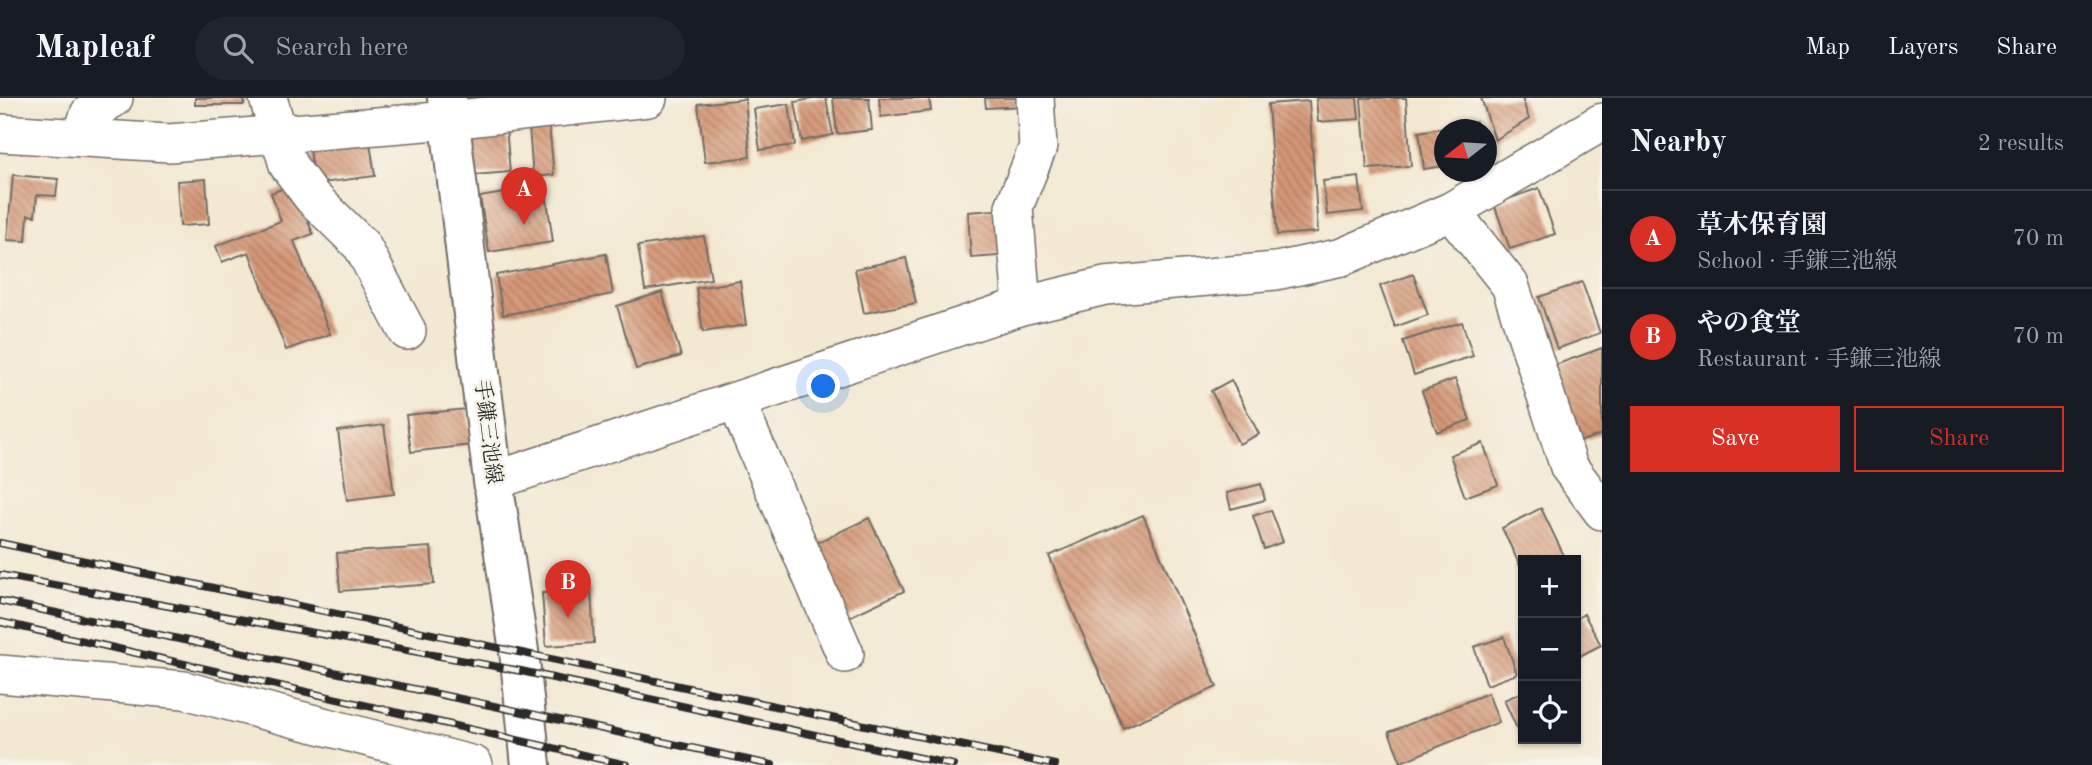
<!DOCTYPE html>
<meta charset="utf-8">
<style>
body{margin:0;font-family:"Old Standard TT","Noto Serif JP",serif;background:#20242c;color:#f1f3f6}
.controls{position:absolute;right:21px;bottom:21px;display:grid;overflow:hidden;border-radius:0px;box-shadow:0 2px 5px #0004}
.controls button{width:63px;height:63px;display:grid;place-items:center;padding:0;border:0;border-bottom:2px solid #363941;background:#171b24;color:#f1f3f6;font:35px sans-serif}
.compass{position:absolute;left:1434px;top:21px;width:63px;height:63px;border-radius:50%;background:#171b24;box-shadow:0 2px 5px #0004;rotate:253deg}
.you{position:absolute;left:824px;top:289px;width:24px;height:24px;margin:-18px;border:5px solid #fff;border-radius:50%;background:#1a73e8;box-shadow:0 0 0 10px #1a73e833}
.badge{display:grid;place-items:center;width:46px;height:46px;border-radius:50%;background:#d93025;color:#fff;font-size:23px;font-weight:700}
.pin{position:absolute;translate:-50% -58px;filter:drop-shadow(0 2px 4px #0008)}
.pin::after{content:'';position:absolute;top:37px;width:24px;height:21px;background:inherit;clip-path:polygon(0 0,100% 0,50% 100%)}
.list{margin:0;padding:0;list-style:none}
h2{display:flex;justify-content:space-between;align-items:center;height:91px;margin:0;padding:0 28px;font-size:30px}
h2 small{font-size:23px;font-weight:400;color:#9ea1a6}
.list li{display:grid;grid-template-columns:46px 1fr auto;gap:21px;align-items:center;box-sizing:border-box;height:98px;padding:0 28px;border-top:2px solid #363941}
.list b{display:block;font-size:26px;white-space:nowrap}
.list p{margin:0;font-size:23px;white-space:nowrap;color:#9ea1a6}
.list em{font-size:23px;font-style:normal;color:#9ea1a6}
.actions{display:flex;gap:14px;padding:21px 28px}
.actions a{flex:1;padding:16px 0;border:2px solid #d93025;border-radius:0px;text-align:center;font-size:24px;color:#d93025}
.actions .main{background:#d93025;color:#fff}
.icon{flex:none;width:38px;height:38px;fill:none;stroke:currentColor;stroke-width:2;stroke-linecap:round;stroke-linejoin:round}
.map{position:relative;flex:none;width:1602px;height:667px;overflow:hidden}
header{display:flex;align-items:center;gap:42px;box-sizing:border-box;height:98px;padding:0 35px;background:#171b24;border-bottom:2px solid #363941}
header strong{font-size:33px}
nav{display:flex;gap:38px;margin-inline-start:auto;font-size:24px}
.search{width:490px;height:63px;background:#20242c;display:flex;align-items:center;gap:18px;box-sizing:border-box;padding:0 24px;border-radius:38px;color:#9ea1a6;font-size:26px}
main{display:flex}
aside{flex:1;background:#171b24}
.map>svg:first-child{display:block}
</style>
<header>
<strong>Mapleaf</strong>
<div class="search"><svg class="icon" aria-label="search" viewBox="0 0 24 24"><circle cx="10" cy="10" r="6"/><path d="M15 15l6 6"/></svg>Search here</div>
<nav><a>Map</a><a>Layers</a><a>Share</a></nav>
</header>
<main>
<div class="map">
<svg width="1602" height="667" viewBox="0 0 1602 667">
<defs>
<pattern id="building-back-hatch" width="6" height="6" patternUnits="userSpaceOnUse" patternTransform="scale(1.75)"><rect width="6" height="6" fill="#d49776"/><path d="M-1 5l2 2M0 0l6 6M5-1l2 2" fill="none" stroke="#ac7b61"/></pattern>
</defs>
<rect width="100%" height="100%" fill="#f7f3e8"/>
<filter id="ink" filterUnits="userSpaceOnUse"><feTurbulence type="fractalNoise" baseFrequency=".0143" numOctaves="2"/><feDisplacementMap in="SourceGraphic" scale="14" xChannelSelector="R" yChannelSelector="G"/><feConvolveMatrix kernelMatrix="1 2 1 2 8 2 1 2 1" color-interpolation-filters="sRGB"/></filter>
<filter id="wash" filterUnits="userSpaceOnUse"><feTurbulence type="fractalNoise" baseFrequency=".00686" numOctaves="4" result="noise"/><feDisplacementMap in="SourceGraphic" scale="28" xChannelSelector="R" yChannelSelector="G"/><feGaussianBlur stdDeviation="1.57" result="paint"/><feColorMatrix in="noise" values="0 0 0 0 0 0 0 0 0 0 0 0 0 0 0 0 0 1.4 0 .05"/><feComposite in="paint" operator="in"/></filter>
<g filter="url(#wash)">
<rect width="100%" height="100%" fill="#f3e8d1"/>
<g id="blocks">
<path fill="url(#building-back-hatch)" d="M 195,0 L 244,0 L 244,7 L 195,7 Z
M 817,0 L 826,0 L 833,37 L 802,43 L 795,4 Z
M 833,0 L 869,0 L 872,32 L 837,36 Z
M 879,0 L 929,0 L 931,13 L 881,19 Z
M 985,0 L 1024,0 L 1024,8 L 986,10 Z
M 1316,0 L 1357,0 L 1359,21 L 1318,24 Z
M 1361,0 L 1406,0 L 1411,68 L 1367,71 Z
M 1481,0 L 1522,0 L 1529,21 L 1495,42 Z
M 745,1 L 750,59 L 705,64 L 698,6 Z
M 1309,3 L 1318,134 L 1277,137 L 1268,6 Z
M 789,6 L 795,47 L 760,52 L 754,11 Z
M 1476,24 L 1477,32 L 1444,32 L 1444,68 L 1424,71 L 1419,34 Z
M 549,27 L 554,77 L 533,79 L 529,29 Z
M 506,29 L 510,74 L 474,77 L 470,32 Z
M 370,45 L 375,78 L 315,86 L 310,53 Z
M 13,77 L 58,81 L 56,98 L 37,97 L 35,118 L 28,117 L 26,143 L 7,142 Z
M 1359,79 L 1363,113 L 1327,117 L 1323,83 Z
M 206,81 L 209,126 L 180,128 L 177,83 Z
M 294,86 L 313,136 L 294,143 L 330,236 L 286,252 L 249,154 L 222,164 L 216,148 L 281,123 L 271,95 Z
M 545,88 L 553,144 L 489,154 L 480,99 Z
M 1539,90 L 1555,136 L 1510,151 L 1494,106 Z
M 1007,111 L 1011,157 L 971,160 L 968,114 Z
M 704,138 L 711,181 L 645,192 L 638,148 Z
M 606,156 L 613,196 L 503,217 L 496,177 Z
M 906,160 L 916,205 L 864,215 L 855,171 Z
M 1413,176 L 1428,217 L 1395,229 L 1380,188 Z
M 740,183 L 746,227 L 703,234 L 696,190 Z
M 1582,184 L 1600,235 L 1557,251 L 1539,199 Z
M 662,194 L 681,258 L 636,271 L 617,208 Z
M 1462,224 L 1473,258 L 1414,277 L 1403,243 Z
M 1602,250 L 1602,336 L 1576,345 L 1549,269 Z
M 1455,281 L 1470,322 L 1437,334 L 1422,293 Z
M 1231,282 L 1259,336 L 1239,346 L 1211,293 Z
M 467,311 L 471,347 L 411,354 L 406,317 Z
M 384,327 L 394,396 L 347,402 L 338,333 Z
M 1483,345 L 1498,387 L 1465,399 L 1450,357 Z
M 1261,386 L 1265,402 L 1231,411 L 1227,395 Z
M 1541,410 L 1566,462 L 1523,462 L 1523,474 L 1502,430 Z
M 1271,412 L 1283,444 L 1264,451 L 1253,418 Z
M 1143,417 L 1217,589 L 1123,630 L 1049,458 Z
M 869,420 L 904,493 L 847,520 L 812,447 Z
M 431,449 L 434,486 L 340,493 L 337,455 Z
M 591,492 L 594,545 L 546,548 L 542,495 Z
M 1584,516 L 1601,547 L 1576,560 L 1576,521 Z
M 1504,539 L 1517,576 L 1487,587 L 1474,549 Z
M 1523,594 L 1523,633 L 1519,635 L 1504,602 Z
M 1488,595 L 1499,624 L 1401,664 L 1389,634 Z"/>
</g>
</g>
<g filter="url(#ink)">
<use href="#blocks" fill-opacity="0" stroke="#716d65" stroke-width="2"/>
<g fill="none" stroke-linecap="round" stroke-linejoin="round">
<defs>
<path id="minor" d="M 268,0 L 288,67 L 312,99 L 362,148 L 407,233
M 0,35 L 169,45 L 450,22 L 648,0
M 81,40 L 89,16 L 114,0
M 1451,113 L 1510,187 L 1569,369 L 1602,413
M 1022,208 L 1014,109 L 1038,49 L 1035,0
M 736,303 L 845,556
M 493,383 L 1022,208 L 1105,188 L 1276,173 L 1342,159 L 1451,113 L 1602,24
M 0,576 L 184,592 L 474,667"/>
<path id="major" d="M 447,0 L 493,383 L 519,553 L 531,667"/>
</defs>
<use href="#minor" stroke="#716d65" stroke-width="40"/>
<use href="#major" stroke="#716d65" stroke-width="42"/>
<use href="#minor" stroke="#fff" stroke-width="37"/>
<use href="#major" stroke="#fff" stroke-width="38"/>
<defs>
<path id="rail" d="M 0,445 L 1055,667
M 0,477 L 521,573 L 953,667
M 0,503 L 772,667
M 0,524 L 627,667"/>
</defs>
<use href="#rail" stroke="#2b2b2b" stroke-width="8"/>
<use href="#rail" stroke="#f7f3e8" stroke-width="5" stroke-dasharray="16" stroke-linecap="butt"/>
</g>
</g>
<g text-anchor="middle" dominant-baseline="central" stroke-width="5" stroke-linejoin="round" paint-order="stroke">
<g font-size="21" fill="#2b2b2b" stroke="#f7f3e8">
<text transform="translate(487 334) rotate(83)">手鎌三池線</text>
</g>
</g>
</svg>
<div class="controls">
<button>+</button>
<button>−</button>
<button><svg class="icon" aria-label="locate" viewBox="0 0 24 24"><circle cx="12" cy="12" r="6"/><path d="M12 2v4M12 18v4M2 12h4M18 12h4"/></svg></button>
</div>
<svg class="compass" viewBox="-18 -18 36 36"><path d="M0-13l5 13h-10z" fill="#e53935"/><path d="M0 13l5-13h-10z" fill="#9ea1a6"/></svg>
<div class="you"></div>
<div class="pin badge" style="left:524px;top:127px">A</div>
<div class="pin badge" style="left:568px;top:520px">B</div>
</div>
<aside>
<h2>Nearby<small>2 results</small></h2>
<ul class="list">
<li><span class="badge">A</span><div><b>草木保育園</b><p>School · 手鎌三池線</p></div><em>70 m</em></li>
<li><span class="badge">B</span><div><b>やの食堂</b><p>Restaurant · 手鎌三池線</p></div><em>70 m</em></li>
</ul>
<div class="actions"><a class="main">Save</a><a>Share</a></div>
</aside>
</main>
